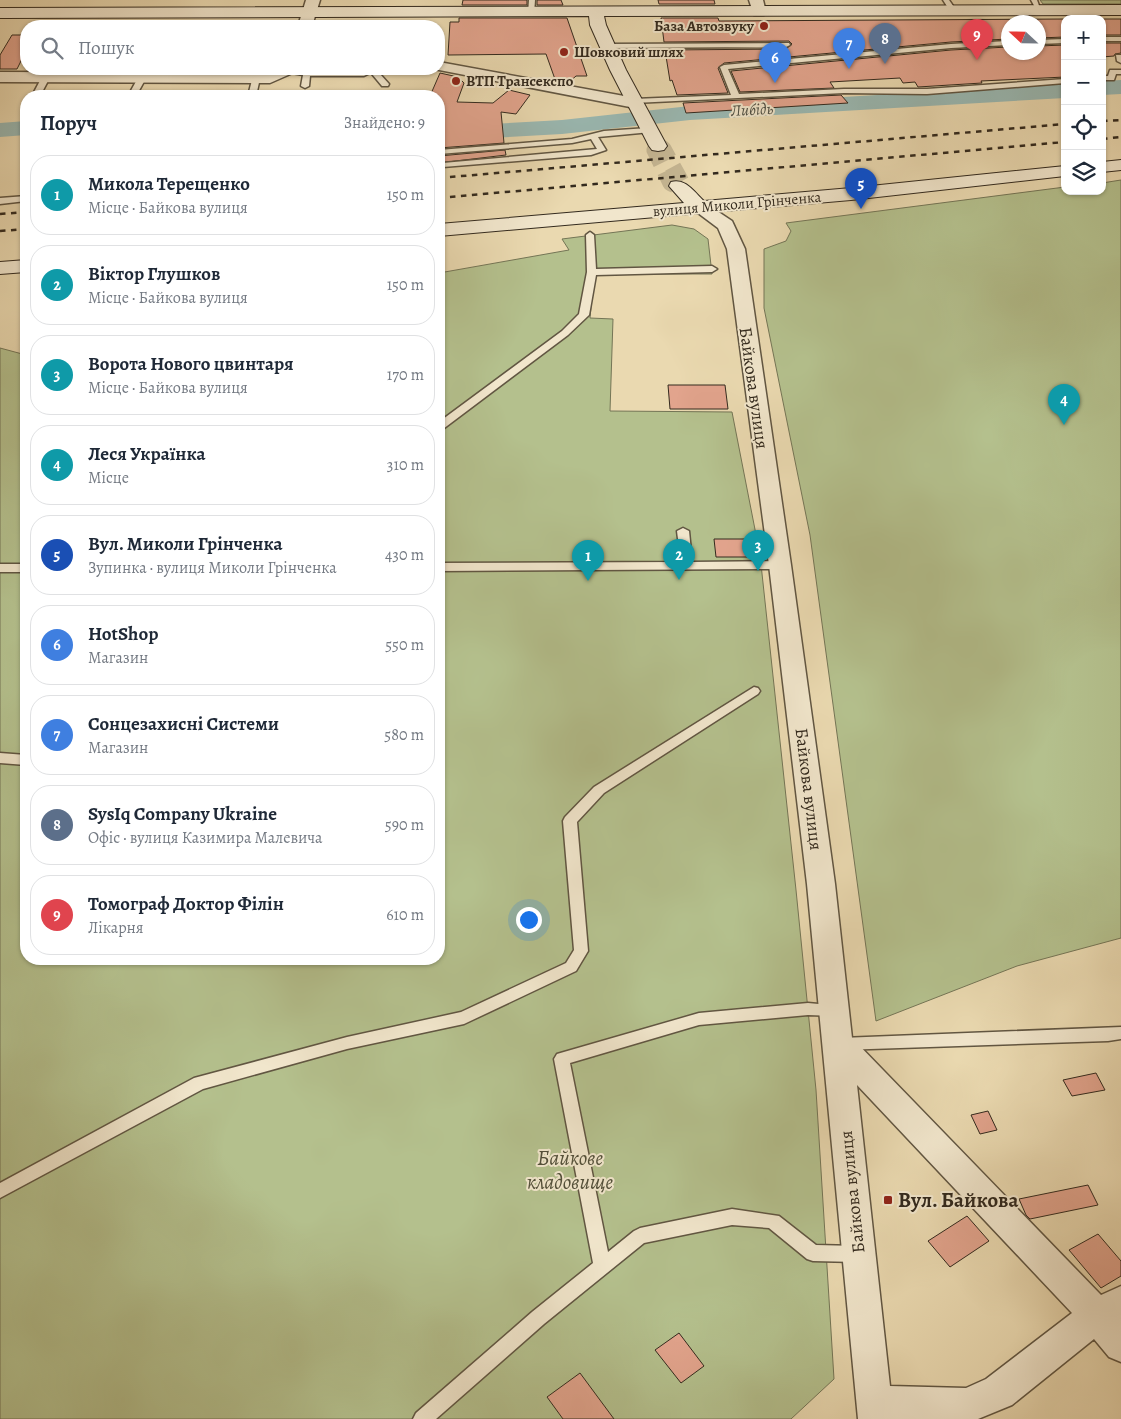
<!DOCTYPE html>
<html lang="uk">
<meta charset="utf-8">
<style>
body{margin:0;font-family:Alegreya,serif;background:#f2f2f3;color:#1f2937}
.controls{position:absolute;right:15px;top:15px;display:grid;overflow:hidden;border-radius:10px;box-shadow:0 1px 4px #0004}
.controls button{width:45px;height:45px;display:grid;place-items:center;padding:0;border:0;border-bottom:1px solid #e0e1e3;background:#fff;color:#1f2937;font:25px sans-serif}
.compass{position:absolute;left:1001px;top:15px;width:45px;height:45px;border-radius:50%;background:#fff;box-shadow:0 1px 4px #0004;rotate:292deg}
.you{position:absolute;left:528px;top:919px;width:18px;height:18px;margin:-12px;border:4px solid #fff;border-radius:50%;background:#1a73e8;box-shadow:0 0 0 8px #1a73e833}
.badge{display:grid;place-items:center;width:32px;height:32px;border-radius:50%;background:#8f2418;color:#fff;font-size:16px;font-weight:700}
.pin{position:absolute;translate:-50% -41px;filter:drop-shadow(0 1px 2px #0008)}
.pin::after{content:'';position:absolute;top:26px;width:18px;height:15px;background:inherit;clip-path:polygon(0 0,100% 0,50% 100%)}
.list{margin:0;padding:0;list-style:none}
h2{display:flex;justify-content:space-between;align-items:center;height:65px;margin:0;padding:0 20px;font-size:21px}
h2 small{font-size:16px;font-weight:400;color:#747a83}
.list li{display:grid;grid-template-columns:32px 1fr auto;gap:15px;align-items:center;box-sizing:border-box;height:80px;margin:0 10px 10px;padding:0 10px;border:1px solid #e0e1e3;border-radius:20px}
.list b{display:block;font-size:19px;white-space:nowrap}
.list p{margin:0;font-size:16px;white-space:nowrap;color:#747a83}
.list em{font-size:16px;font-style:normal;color:#747a83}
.icon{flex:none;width:28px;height:28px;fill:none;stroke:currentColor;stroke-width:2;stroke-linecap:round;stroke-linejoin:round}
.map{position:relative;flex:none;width:1121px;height:1419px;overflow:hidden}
.search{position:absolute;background:#fff;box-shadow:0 1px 4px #0004;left:20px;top:20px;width:425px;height:55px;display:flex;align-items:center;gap:12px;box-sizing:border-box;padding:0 18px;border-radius:20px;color:#747a83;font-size:19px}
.panel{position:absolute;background:#fff;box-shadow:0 1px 4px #0004;left:20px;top:90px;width:425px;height:875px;border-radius:20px}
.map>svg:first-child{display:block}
</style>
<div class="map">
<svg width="1121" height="1419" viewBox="0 0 1121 1419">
<rect width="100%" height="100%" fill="#ead9b0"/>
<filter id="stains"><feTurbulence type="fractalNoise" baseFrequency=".004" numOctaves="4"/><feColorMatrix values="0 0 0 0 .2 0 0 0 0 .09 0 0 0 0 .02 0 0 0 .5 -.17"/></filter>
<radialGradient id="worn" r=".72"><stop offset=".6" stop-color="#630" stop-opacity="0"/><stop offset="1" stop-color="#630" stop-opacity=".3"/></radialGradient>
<path fill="#b4c08d" stroke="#747556" d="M 1040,0 L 1121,0 L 1121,4 L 1043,4 Z
M 1121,180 L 1121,938 L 1017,966 L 876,1021 L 810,535 L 764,308 L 764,249 L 786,241 L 791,231 L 786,223 L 1065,187 L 1065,191 L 1102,191 L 1102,183 Z
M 672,225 L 694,229 L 708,239 L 712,274 L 594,274 L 590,318 L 613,319 L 610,411 L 732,412 L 760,555 L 796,890 L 816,1090 L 834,1379 L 791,1419 L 0,1419 L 0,348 L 26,355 L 26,959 L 439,959 L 439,273 L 569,250 L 562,239 Z"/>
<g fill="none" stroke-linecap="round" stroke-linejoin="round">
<path fill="#9ab9b3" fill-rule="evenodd" d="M 1121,80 L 1121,94 L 1102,95 L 1102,81 Z
M 1065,84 L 1065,98 L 690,120 L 562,134 L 439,141 L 439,127 L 562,120 L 690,106 Z
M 26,121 L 26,135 L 0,137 L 0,123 Z"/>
</g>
<path fill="#e2a48d" stroke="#332a1e" d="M 463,0 L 527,0 L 527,5 L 462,5 Z
M 537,0 L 561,0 L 563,5 L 537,5 Z
M 658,0 L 714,0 L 715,4 L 659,4 Z
M 459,18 L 567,18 L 587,76 L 576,76 L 567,84 L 556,82 L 546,54 L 448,55 L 450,22 L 459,22 Z
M 661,18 L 718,18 L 719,21 L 1065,19 L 1065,37 L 1038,38 L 1038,22 L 1008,22 L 1008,39 L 951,42 L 724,63 L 718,68 L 728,93 L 677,95 L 672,80 L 670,81 L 665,50 L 786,49 L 792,44 L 789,41 L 664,42 Z
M 1102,19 L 1121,19 L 1121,35 L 1102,35 Z
M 12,35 L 26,35 L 26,51 L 17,69 L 0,69 L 0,55 Z
M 1102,43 L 1121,43 L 1121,53 L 1115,54 L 1114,56 L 1102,57 Z
M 1065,45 L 1065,77 L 981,81 L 982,83 L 918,87 L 915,82 L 903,83 L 900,78 L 830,82 L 834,88 L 740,92 L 731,71 L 951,50 L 1008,47 L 1008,52 L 1038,52 L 1038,46 Z
M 440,73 L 458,77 L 464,83 L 457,102 L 493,103 L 509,90 L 530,95 L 516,114 L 501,112 L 504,143 L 439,148 L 439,96 L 430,96 Z
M 841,95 L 848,103 L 686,113 L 683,103 Z
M 505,150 L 506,155 L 439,163 L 439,156 Z
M 668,385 L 725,385 L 728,409 L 670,409 Z
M 714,539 L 753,539 L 757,557 L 716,557 Z
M 1096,1073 L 1105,1090 L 1072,1096 L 1063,1080 Z
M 988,1111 L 997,1130 L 980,1134 L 971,1115 Z
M 1088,1185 L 1098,1205 L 1030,1219 L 1026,1215 L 1019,1199 Z
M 967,1216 L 989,1241 L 950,1267 L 928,1241 Z
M 1098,1234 L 1121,1261 L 1121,1276 L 1101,1288 L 1069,1250 Z
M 679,1333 L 704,1366 L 681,1383 L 655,1350 Z
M 580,1373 L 614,1419 L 563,1419 L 547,1397 Z"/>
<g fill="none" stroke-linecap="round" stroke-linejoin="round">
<path stroke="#c5b693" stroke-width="17" stroke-dasharray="17 9" stroke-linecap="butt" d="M 658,146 L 663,149 L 681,182 L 678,186 L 671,183 L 655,150 Z"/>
<defs>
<path id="service" d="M 529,0 L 535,0 L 534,14 L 528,13 Z
M 943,0 L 949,0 L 956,10 L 954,11 L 950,11 Z
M 1031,0 L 1037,0 L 1041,11 L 1037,11 Z
M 1102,37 L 1121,37 L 1121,41 L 1102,41 Z
M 1065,39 L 1065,43 L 1038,44 L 1038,40 Z
M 1008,41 L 1008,45 L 951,48 L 728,69 L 739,94 L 844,89 L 927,89 L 1065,79 L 1065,83 L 927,94 L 844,93 L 634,103 L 630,101 L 634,99 L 731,95 L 720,67 L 724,65 L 951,44 Z
M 789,43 L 790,45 L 786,47 L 608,48 L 604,46 L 608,44 Z
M 1116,55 L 1121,55 L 1121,63 L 1117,61 Z
M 286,69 L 311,72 L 364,72 L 368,74 L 364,76 L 310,76 L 309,86 L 305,88 L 301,86 L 303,75 L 286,72 Z
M 377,69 L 385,69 L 380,74 L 389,84 L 388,86 L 382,86 L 372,74 Z
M 1110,70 L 1121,70 L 1121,74 L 1116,74 L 1114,80 L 1102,80 L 1102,76 L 1108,76 Z
M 43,75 L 50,77 L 40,96 L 34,96 L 33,94 Z
M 139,76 L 146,78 L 136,96 L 128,96 Z
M 253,76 L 260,78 L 256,96 L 248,96 Z
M 648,128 L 651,128 L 651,132 L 598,137 L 606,150 L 591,155 L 443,167 L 439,165 L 443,163 L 597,149 L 591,139 L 572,143 L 439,154 L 439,150 L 572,139 L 604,131 Z
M 26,196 L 26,201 L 0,204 L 0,198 Z
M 590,232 L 594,235 L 596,269 L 712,266 L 717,269 L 712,272 L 596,275 L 589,315 L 568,335 L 443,429 L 439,430 L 439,422 L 562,331 L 579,314 L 587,272 L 586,235 Z
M 683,528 L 689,531 L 692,562 L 780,561 L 786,565 L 780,569 L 439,571 L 439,563 L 681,562 L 677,531 Z
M 0,564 L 26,564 L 26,572 L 0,572 Z
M 754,687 L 758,688 L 760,691 L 758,694 L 604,793 L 577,822 L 588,951 L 576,971 L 464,1024 L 347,1049 L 203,1089 L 0,1198 L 0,1183 L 194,1078 L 347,1037 L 461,1012 L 566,963 L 574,950 L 563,821 L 565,817 L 594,787 Z
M 0,753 L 26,755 L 26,765 L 0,763 Z
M 808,1003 L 840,1006 L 842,1010 L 840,1014 L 835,1016 L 808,1015 L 699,1025 L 570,1063 L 608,1252 L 634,1231 L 640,1228 L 732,1209 L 779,1216 L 816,1245 L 857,1246 L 863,1248 L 865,1254 L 863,1260 L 857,1262 L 813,1261 L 807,1259 L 769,1228 L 732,1225 L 644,1243 L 544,1324 L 436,1419 L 413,1419 L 416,1413 L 532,1312 L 593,1263 L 554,1059 L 557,1054 L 699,1013 Z
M 1121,1027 L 1121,1039 L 1108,1041 L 841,1050 L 836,1048 L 833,1044 L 836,1040 L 841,1038 Z"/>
<path id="minor" d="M 306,0 L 320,0 L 312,26 L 298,26 Z
M 749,0 L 763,0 L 766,12 L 764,15 L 754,15 Z
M 439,62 L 635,98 L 640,100 L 643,103 L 640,106 L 635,108 L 434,69 L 439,69 Z
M 278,69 L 297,69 L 295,72 L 270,83 L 0,82 L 0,72 L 268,73 Z
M 699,202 L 705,203 L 732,221 L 745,249 L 791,565 L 835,884 L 852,1038 L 1101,1295 L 1121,1286 L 1121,1362 L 1109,1357 L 1094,1339 L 1012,1405 L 978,1419 L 858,1419 L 807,884 L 769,565 L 727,249 L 718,228 L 690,207 L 693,203 ZM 857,1085 L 1072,1313 L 986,1379 L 966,1388 L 890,1386 Z"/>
<path id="secondary" d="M 1121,5 L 1121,15 L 604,16 L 606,25 L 626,70 L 667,146 L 664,150 L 658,151 L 652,150 L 649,146 L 610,70 L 590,25 L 589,16 L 0,18 L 0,8 Z
M 1121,160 L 1121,170 L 1102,172 L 1102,162 Z
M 1065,166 L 1065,176 L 851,200 L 439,236 L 439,224 L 684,203 L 669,186 L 671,182 C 686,178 694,192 704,201 L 851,188 Z
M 26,260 L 26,272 L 0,274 L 0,262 Z"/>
</defs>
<use href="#service" stroke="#615642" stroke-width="3"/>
<use href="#minor" stroke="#615642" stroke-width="3"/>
<use href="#secondary" stroke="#332a1e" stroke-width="2"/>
<use href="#service" fill="#f1e6cc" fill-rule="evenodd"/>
<use href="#minor" fill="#f1e6cc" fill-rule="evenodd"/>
<use href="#secondary" fill="#f1e6cc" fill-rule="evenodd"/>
<path stroke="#332a1e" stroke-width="2.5" stroke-dasharray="5.5 5.5" stroke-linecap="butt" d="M 1102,121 L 1121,120
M 1102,139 L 1121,137
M 439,178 L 1065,124
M 439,198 L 1065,142
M 0,214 L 26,212
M 0,231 L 26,229"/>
</g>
<g fill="#8f2418" stroke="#f1e6cc" stroke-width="2">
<circle cx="764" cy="26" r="5"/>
<circle cx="564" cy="52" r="5"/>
<circle cx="456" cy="81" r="5"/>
<rect x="883" y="1195" width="10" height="10" rx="2.5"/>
</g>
<g text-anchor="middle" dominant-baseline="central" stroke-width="4" stroke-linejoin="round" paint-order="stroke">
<g font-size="15" font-weight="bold" fill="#332a1e" stroke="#f1e6cc" text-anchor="start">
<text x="754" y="26" text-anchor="end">База Автозвуку</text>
<text x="574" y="52">Шовковий шлях</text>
<text x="466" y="81">ВТП Трансекспо</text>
</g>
<g font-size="15" fill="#332a1e" stroke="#f1e6cc">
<text transform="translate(737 204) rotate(-5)">вулиця Миколи Грінченка</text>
</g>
<g font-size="16" font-style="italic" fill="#4d4e43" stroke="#f1e6cc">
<text transform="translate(752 110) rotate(-3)">Либідь</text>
</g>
<g font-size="18" fill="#332a1e" stroke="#f1e6cc">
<text transform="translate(754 388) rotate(82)">Байкова вулиця</text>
<text transform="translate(809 789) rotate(83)">Байкова вулиця</text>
<text transform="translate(852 1192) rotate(-96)">Байкова вулиця</text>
</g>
<g font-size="21" font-style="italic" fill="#53503a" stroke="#f1e6cc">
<text x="570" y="1158">Байкове<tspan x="570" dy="24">кладовище</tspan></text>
</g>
<g font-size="21" font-weight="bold" fill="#332a1e" stroke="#f1e6cc" text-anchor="start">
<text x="898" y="1200">Вул. Байкова</text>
</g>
</g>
<rect width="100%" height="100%" filter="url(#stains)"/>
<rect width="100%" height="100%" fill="url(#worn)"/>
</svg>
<div class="controls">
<button>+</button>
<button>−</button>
<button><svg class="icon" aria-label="locate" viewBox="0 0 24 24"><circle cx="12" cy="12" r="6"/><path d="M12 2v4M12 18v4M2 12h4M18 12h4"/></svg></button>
<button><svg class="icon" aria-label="layers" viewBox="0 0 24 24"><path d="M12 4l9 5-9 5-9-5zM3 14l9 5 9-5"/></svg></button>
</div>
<svg class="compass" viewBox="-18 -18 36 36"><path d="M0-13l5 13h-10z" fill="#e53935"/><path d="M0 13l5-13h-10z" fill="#747a83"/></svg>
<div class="you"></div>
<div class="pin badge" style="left:588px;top:581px;background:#0f9aa8">1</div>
<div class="pin badge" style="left:679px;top:580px;background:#0f9aa8">2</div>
<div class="pin badge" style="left:758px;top:571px;background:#0f9aa8">3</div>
<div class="pin badge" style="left:1064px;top:425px;background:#0f9aa8">4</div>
<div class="pin badge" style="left:861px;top:209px;background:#1a4fb4">5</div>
<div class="pin badge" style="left:775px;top:83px;background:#3f7fe0">6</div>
<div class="pin badge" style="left:849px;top:69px;background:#3f7fe0">7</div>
<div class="pin badge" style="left:885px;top:64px;background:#5c6f8a">8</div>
<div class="pin badge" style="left:977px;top:60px;background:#e0444e">9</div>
<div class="search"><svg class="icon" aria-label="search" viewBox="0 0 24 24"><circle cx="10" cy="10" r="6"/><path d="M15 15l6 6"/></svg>Пошук</div>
<section class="panel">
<h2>Поруч<small>Знайдено: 9</small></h2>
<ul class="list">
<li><span class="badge" style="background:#0f9aa8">1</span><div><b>Микола Терещенко</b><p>Місце · Байкова вулиця</p></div><em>150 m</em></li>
<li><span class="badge" style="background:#0f9aa8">2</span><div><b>Віктор Глушков</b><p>Місце · Байкова вулиця</p></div><em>150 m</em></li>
<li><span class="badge" style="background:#0f9aa8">3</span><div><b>Ворота Нового цвинтаря</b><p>Місце · Байкова вулиця</p></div><em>170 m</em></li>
<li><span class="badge" style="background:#0f9aa8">4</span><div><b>Леся Українка</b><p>Місце</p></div><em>310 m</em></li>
<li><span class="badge" style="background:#1a4fb4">5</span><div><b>Вул. Миколи Грінченка</b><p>Зупинка · вулиця Миколи Грінченка</p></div><em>430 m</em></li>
<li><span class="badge" style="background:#3f7fe0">6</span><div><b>HotShop</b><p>Магазин</p></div><em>550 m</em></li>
<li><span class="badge" style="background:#3f7fe0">7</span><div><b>Сонцезахисні Системи</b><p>Магазин</p></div><em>580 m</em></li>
<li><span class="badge" style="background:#5c6f8a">8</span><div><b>SysIq Company Ukraine</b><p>Офіс · вулиця Казимира Малевича</p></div><em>590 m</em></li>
<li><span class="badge" style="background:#e0444e">9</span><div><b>Томограф Доктор Філін</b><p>Лікарня</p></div><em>610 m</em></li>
</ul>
</section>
</div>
